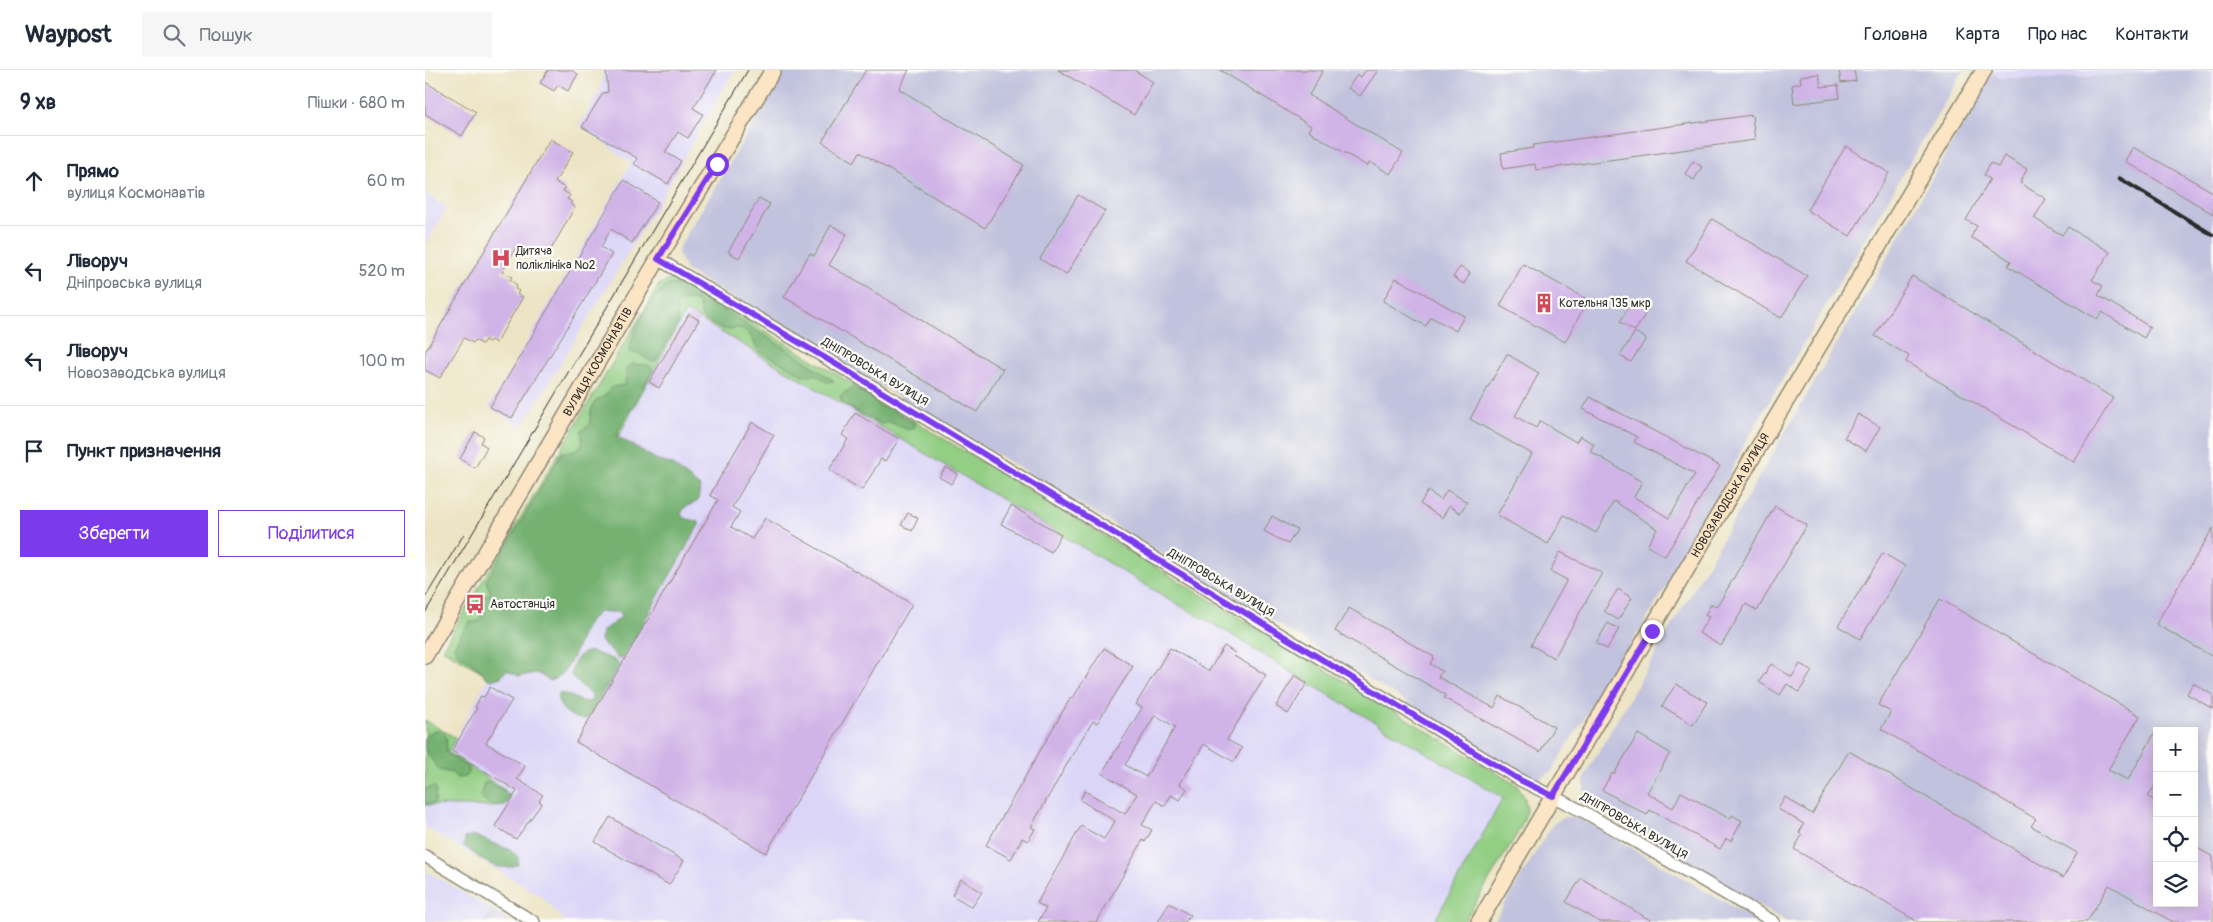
<!DOCTYPE html>
<html lang="uk">
<meta charset="utf-8">
<style>
body{margin:0;font-family:Pangolin,sans-serif;background:#f6f6f7;color:#1f2937}
.controls{position:absolute;right:15px;bottom:15px;display:grid;overflow:hidden;border-radius:0px;box-shadow:0 2px 12px #0003}
.controls button{width:45px;height:45px;display:grid;place-items:center;padding:0;border:0;border-bottom:1px solid #e0e1e3;background:#fff;color:#1f2937;font:25px sans-serif}
.stop{position:absolute;width:15px;height:15px;margin:-11px;border:4px solid #7c3aed;border-radius:50%;background:#fff}
.stop.end{background:#7c3aed;border-color:#fff;box-shadow:0 1px 5px #0008}
.list{margin:0;padding:0;list-style:none}
h2{display:flex;justify-content:space-between;align-items:center;height:65px;margin:0;padding:0 20px;font-size:21px}
h2 small{font-size:16px;font-weight:400;color:#747a83}
.list li{display:grid;grid-template-columns:32px 1fr auto;gap:15px;align-items:center;box-sizing:border-box;height:90px;padding:0 20px;border-top:1px solid #e0e1e3}
.list b{display:block;font-size:19px;white-space:nowrap}
.list p{margin:0;font-size:16px;white-space:nowrap;color:#747a83}
.list em{font-size:16px;font-style:normal;color:#747a83}
.actions{display:flex;gap:10px;padding:15px 20px}
.actions a{flex:1;padding:11px 0;border:1px solid #7c3aed;border-radius:0px;text-align:center;font-size:18px;color:#7c3aed}
.actions .main{background:#7c3aed;color:#fff}
.icon{flex:none;width:28px;height:28px;fill:none;stroke:currentColor;stroke-width:2;stroke-linecap:round;stroke-linejoin:round}
.map{position:relative;flex:none;width:1788px;height:852px;overflow:hidden}
header{display:flex;align-items:center;gap:30px;box-sizing:border-box;height:70px;padding:0 25px;background:#fff;border-bottom:1px solid #e0e1e3}
header strong{font-size:24px}
nav{display:flex;gap:28px;margin-inline-start:auto;font-size:18px}
.search{width:350px;height:45px;background:#f6f6f7;display:flex;align-items:center;gap:12px;box-sizing:border-box;padding:0 18px;border-radius:0px;color:#747a83;font-size:19px}
main{display:flex}
aside{flex:1;background:#fff}
.map>svg:first-child{display:block}
</style>
<header>
<strong>Waypost</strong>
<div class="search"><svg class="icon" aria-label="search" viewBox="0 0 24 24"><circle cx="10" cy="10" r="6"/><path d="M15 15l6 6"/></svg>Пошук</div>
<nav><a>Головна</a><a>Карта</a><a>Про нас</a><a>Контакти</a></nav>
</header>
<main>
<aside>
<h2>9 хв<small>Пішки · 680 m</small></h2>
<ul class="list">
<li><svg class="icon" aria-label="ahead" viewBox="0 0 24 24"><path d="M12 20V5M6 11l6-6 6 6"/></svg><div><b>Прямо</b><p>вулиця Космонавтів</p></div><em>60 m</em></li>
<li><svg class="icon" aria-label="left" viewBox="0 0 24 24"><path d="M17 20v-9H6M10 6l-5 5 5 5"/></svg><div><b>Ліворуч</b><p>Дніпровська вулиця</p></div><em>520 m</em></li>
<li><svg class="icon" aria-label="left" viewBox="0 0 24 24"><path d="M17 20v-9H6M10 6l-5 5 5 5"/></svg><div><b>Ліворуч</b><p>Новозаводська вулиця</p></div><em>100 m</em></li>
<li><svg class="icon" aria-label="arrive" viewBox="0 0 24 24"><path d="M6 21V4h12l-3 4 3 4H6"/></svg><div><b>Пункт призначення</b></div></li>
</ul>
<div class="actions"><a class="main">Зберегти</a><a>Поділитися</a></div>
</aside>
<div class="map">
<svg width="1788" height="852" viewBox="0 0 1788 852">
<rect width="100%" height="100%" fill="#fdfcf7"/>
<filter id="ink" filterUnits="userSpaceOnUse"><feTurbulence type="fractalNoise" baseFrequency=".02" numOctaves="2"/><feDisplacementMap in="SourceGraphic" scale="10" xChannelSelector="R" yChannelSelector="G"/><feConvolveMatrix kernelMatrix="1 2 1 2 8 2 1 2 1" color-interpolation-filters="sRGB"/></filter>
<filter id="wash" filterUnits="userSpaceOnUse"><feTurbulence type="fractalNoise" baseFrequency=".0096" numOctaves="4" result="noise"/><feDisplacementMap in="SourceGraphic" scale="20" xChannelSelector="R" yChannelSelector="G"/><feGaussianBlur stdDeviation="1.12" result="paint"/><feColorMatrix in="noise" values="0 0 0 0 0 0 0 0 0 0 0 0 0 0 0 0 0 1.4 0 .05"/><feComposite in="paint" operator="in"/></filter>
<g filter="url(#wash)">
<rect width="100%" height="100%" fill="#ece4c4"/>
<path fill="#dbd6f7" d="M 178,0 L 309,0 L 234,132 L 97,357 L 64,337 L 206,93 L 154,55 L 175,20 Z
M 1569,0 L 1759,0 L 1623,9 L 1576,8 L 1567,3 Z
M 0,124 L 22,137 L 0,176 Z
M 261,241 L 754,535 L 802,562 L 882,612 L 1079,729 L 1009,852 L 140,852 L 117,827 L 0,757 L 0,735 L 70,737 L 80,720 L 23,682 Z
M 0,800 L 66,839 L 58,852 L 0,852 Z"/>
<path fill="#c1c2dd" fill-rule="evenodd" d="M 361,0 L 1539,0 L 1320,373 L 1284,445 L 1255,495 L 1126,702 L 1113,710 L 1105,709 L 1036,667 L 980,631 L 632,420 L 261,200 L 253,185 L 254,177 Z
M 1759,0 L 1788,0 L 1788,852 L 1362,852 L 1177,742 L 1163,731 L 1159,721 L 1159,709 L 1164,698 L 1467,179 L 1567,3 L 1576,8 L 1623,9 ZM 1732,661 L 1769,661 L 1769,833 L 1732,833 Z
M 1139,747 L 1151,748 L 1167,755 L 1334,852 L 1069,852 L 1121,765 L 1128,754 Z
M 66,839 L 87,852 L 58,852 Z"/>
<path fill="#92ce83" stroke="#5e7c57" d="M 246,209 L 256,210 L 1093,716 L 1100,729 L 1102,741 L 1095,759 L 1039,852 L 1009,852 L 1078,728 L 882,612 L 802,562 L 754,535 L 261,241 L 64,606 L 17,579 L 234,215 Z
M 0,650 L 31,668 L 23,682 L 80,720 L 70,737 L 0,735 Z"/>
<path fill="#75b171" stroke="#506e4e" d="M 256,214 L 379,290 L 409,311 L 402,312 L 390,304 L 379,306 L 344,286 L 334,282 C 329,275 328,268 322,262 C 316,255 307,260 300,259 C 292,258 284,252 278,248 C 272,234 277,228 256,231 L 251,236 L 253,253 L 231,291 L 227,292 L 214,284 L 205,282 C 203,266 227,225 240,217 C 244,214 250,214 256,214 Z
M 208,294 L 224,295 L 228,300 L 192,363 L 192,366 L 234,391 L 246,394 L 275,417 L 273,431 L 259,438 L 256,444 L 259,448 L 274,452 L 274,455 L 198,588 L 193,589 C 188,580 179,578 175,570 L 177,561 L 194,549 L 196,545 L 194,542 L 174,542 C 150,560 153,601 125,611 L 112,603 L 94,606 L 81,600 L 76,607 L 66,610 L 60,607 L 57,601 L 31,582 L 29,576 L 44,552 L 55,551 C 58,541 51,536 54,527 L 66,524 L 61,511 L 137,382 L 146,382 L 158,375 L 156,361 L 165,355 C 165,341 166,330 180,326 L 187,317 L 200,315 L 201,298 Z
M 428,317 L 448,328 L 455,337 L 463,337 L 489,353 L 489,358 L 484,360 L 464,352 L 456,354 L 427,339 L 417,332 L 415,326 Z
M 164,581 L 190,590 L 194,595 L 163,648 C 151,653 130,638 133,624 C 145,621 154,635 166,631 L 167,625 L 154,614 L 146,606 C 147,594 152,584 164,581 Z
M 9,660 C 24,661 22,672 21,683 L 44,698 L 44,703 L 41,707 L 32,708 L 27,703 L 14,700 L 0,680 L 0,667 Z
M 62,711 L 84,724 L 84,729 L 80,735 C 72,738 61,734 55,727 L 59,713 Z
M 9,716 L 11,718 L 10,733 L 0,734 L 0,719 Z
M 48,765 L 85,780 L 93,787 L 93,794 C 72,805 55,788 39,776 L 40,768 Z"/>
<g id="blocks">
<path fill="#d0b3e7" fill-rule="evenodd" d="M 123,0 L 146,0 L 153,4 L 143,21 L 133,15 L 129,21 L 115,13 Z
M 181,0 L 292,0 L 268,38 L 278,44 L 263,68 L 253,62 L 240,82 L 256,91 L 243,114 L 209,94 L 212,88 L 157,57 L 178,23 L 183,22 Z
M 441,0 L 484,0 L 474,19 L 599,95 L 560,158 L 435,82 L 429,92 L 397,72 Z
M 633,0 L 709,0 L 728,12 L 709,45 Z
M 795,0 L 898,0 L 884,25 L 978,83 L 965,104 L 945,92 L 942,96 L 883,61 L 886,56 Z
M 941,0 L 953,0 L 935,26 L 923,18 L 932,5 L 936,7 Z
M 1414,0 L 1429,0 L 1431,11 L 1416,13 Z
M 1394,4 L 1396,17 L 1413,15 L 1415,28 L 1369,34 L 1367,15 L 1376,13 L 1375,6 Z
M 0,12 L 51,42 L 37,66 L 0,44 Z
M 1327,45 L 1330,70 L 1111,100 L 1110,94 L 1078,99 L 1076,83 L 1108,78 L 1108,75 Z
M 125,69 L 148,82 L 130,112 L 140,118 L 138,121 L 145,125 L 142,129 L 147,132 L 145,134 L 150,137 L 124,183 L 118,180 L 117,183 L 112,180 L 110,184 L 103,180 L 101,184 L 91,178 L 77,202 L 87,207 L 85,210 L 92,215 L 90,219 L 94,221 L 92,224 L 98,227 L 71,273 L 66,270 L 64,272 L 60,270 L 57,274 L 50,270 L 48,273 L 39,268 L 15,308 L 0,300 L 0,282 Z
M 1421,76 L 1464,103 L 1425,166 L 1382,140 Z
M 1708,77 L 1788,122 L 1788,144 L 1700,91 Z
M 1579,86 L 1602,99 L 1595,113 L 1621,129 L 1609,148 L 1637,165 L 1643,157 L 1685,182 L 1667,210 L 1678,216 L 1673,225 L 1725,257 L 1719,268 L 1677,242 L 1672,249 L 1583,196 L 1586,191 L 1546,167 L 1552,156 L 1541,150 L 1565,109 L 1559,105 L 1565,93 L 1573,97 Z
M 1268,91 L 1277,97 L 1269,110 L 1260,104 Z
M 199,110 L 233,132 L 207,173 L 186,159 L 176,177 L 187,184 L 158,232 L 87,348 L 76,343 L 65,337 Z
M 653,125 L 680,141 L 641,205 L 615,189 Z
M 334,128 L 345,134 L 314,188 L 303,182 Z
M 1287,149 L 1382,206 L 1356,248 L 1261,191 Z
M 406,155 L 422,164 L 404,195 L 578,299 L 552,342 L 359,227 L 385,183 L 389,186 Z
M 1098,194 L 1163,230 L 1140,272 L 1075,236 Z
M 1035,197 L 1045,203 L 1039,214 L 1028,207 Z
M 1487,206 L 1688,328 L 1649,392 L 1481,292 L 1484,286 L 1450,266 Z
M 971,208 L 1039,246 L 1031,261 L 1006,247 L 1001,256 L 958,231 Z
M 1207,231 L 1222,241 L 1210,261 L 1195,252 Z
M 264,244 L 274,250 L 234,318 L 224,312 Z
M 1210,262 L 1221,269 L 1206,292 L 1195,286 Z
M 1082,284 L 1114,303 L 1090,346 L 1111,358 L 1115,351 L 1151,372 L 1155,366 L 1169,374 L 1165,381 L 1217,412 L 1209,427 L 1244,448 L 1270,404 L 1209,372 L 1212,367 L 1158,339 L 1165,327 L 1295,396 L 1240,486 L 1222,476 L 1232,459 L 1189,431 L 1171,463 L 1139,445 L 1123,474 L 1072,445 L 1107,384 L 1045,349 Z
M 430,343 L 474,369 L 460,391 L 456,389 L 437,420 L 404,400 L 423,369 L 417,365 Z
M 1433,344 L 1455,357 L 1441,381 L 1419,368 Z
M 327,352 L 349,365 L 307,437 L 315,442 L 306,457 L 327,469 L 340,448 L 487,534 L 341,783 L 151,672 L 293,430 L 285,425 Z
M 50,362 L 59,367 L 56,373 L 62,377 L 50,398 L 35,389 Z
M 521,397 L 533,404 L 526,414 L 514,407 Z
M 1022,420 L 1042,432 L 1035,443 L 1024,436 L 1017,448 L 995,434 L 1003,421 L 1016,430 Z
M 586,436 L 636,464 L 626,482 L 576,454 Z
M 1350,436 L 1382,455 L 1332,541 L 1321,534 L 1296,576 L 1274,563 L 1284,547 L 1280,545 L 1286,534 L 1291,536 L 1296,530 Z
M 483,443 L 493,448 L 487,461 L 476,455 Z
M 847,446 L 872,460 L 863,474 L 839,461 Z
M 1788,458 L 1788,587 L 1731,554 Z
M 1135,482 L 1177,503 L 1129,588 L 1106,575 L 1142,510 L 1125,501 Z
M 1458,483 L 1480,496 L 1435,569 L 1413,556 Z
M 1193,519 L 1207,528 L 1193,550 L 1179,541 Z
M 1515,529 L 1715,646 L 1683,700 L 1703,710 L 1732,659 L 1732,712 L 1723,727 L 1732,732 L 1732,833 L 1769,833 L 1769,776 L 1788,787 L 1788,852 L 1748,852 L 1684,815 L 1662,852 L 1493,852 L 1369,779 L 1377,765 L 1374,763 L 1379,754 L 1353,739 L 1360,727 L 1387,744 L 1424,681 L 1638,808 L 1652,783 L 1606,756 L 1611,749 L 1456,659 L 1466,642 L 1453,635 Z
M 924,538 L 1009,587 L 1005,594 L 1017,601 L 1013,607 L 1069,638 L 1075,626 L 1129,657 L 1115,682 L 1019,628 L 1021,625 L 910,561 Z
M 1183,553 L 1194,559 L 1182,579 L 1171,573 Z
M 799,576 L 810,583 L 809,586 L 841,605 L 802,670 L 817,678 L 809,692 L 779,674 L 755,714 L 762,719 L 755,730 L 746,725 L 740,736 L 731,731 L 717,755 L 727,760 L 720,772 L 718,770 L 672,852 L 613,852 L 621,838 L 612,833 L 656,756 L 679,769 L 690,751 L 655,730 L 660,721 L 700,744 L 712,724 L 677,703 L 717,638 L 711,634 L 745,578 L 784,601 ZM 730,645 L 750,657 L 721,707 L 700,695 Z
M 679,578 L 708,596 L 672,653 L 668,651 L 653,675 L 606,757 L 610,759 L 603,771 L 597,768 L 586,789 L 561,775 L 646,627 L 648,628 Z
M 1346,594 L 1367,607 L 1375,594 L 1387,601 L 1374,622 L 1362,614 L 1355,625 L 1334,612 Z
M 870,605 L 882,613 L 863,644 L 851,636 Z
M 1768,613 L 1788,625 L 1788,639 L 1762,624 Z
M 1251,614 L 1282,632 L 1268,655 L 1237,636 Z
M 65,617 L 87,630 L 61,673 L 100,696 L 92,709 L 118,725 L 114,731 L 117,733 L 91,769 L 70,756 L 92,721 L 27,681 L 52,638 L 50,637 L 56,626 L 59,627 Z
M 1213,664 L 1245,683 L 1222,723 L 1248,738 L 1256,722 L 1305,749 L 1307,745 L 1317,751 L 1306,771 L 1301,769 L 1295,779 L 1225,740 L 1222,745 L 1177,720 L 1187,703 L 1189,704 Z
M 185,747 L 259,791 L 244,815 L 170,772 Z
M 1156,808 L 1228,852 L 1175,852 L 1141,832 Z
M 536,809 L 557,822 L 547,837 L 527,825 Z
M 744,833 L 765,845 L 760,852 L 733,852 Z"/>
</g>
</g>
<g filter="url(#ink)">
<use href="#blocks" fill-opacity="0" stroke="#8c8878" stroke-width="1"/>
<g fill="none" stroke-linecap="round" stroke-linejoin="round">
<defs>
<path id="street" d="M 233,189 L 424,302 L 1095,710 L 1161,743 L 1349,852
M 0,786 L 109,852"/>
<g id="secondary">
<path id="s1" d="M 0,586 L 233,189 L 348,0"/>
<path id="s2" d="M 1054,852 L 1330,383 L 1559,0"/>
</g>
</defs>
<use href="#street" stroke="#8c8878" stroke-width="14"/>
<use href="#secondary" stroke="#8c8878" stroke-width="18"/>
<use href="#street" stroke="#fff" stroke-width="11"/>
<use href="#secondary" stroke="#fce5c4" stroke-width="15"/>
<path stroke="#2b2b2b" stroke-width="1" d="M 0,528 L 39,464
M 0,543 L 323,0"/>
<path stroke="#2b2b2b" stroke-width="4" d="M 1694,108 L 1788,165"/>
</g>
</g>
<g fill="none" stroke-linecap="round" stroke-linejoin="round" filter="url(#ink)">
<path stroke="#7c3aed" stroke-width="6" d="M 292,94 L 233,189 L 424,302 L 1095,710 L 1128,726 L 1227,561"/>
</g>
<defs>
<symbol id="hospital-bare" viewBox="-9 -9 18 18"><path d="M-5-5h3v3.5h4V-5h3V5h-3V1.5h-4V5h-3Z" fill="#d1495b" stroke="#fdfcf7" stroke-width="2.5" paint-order="stroke"/></symbol>
<symbol id="building-bare" viewBox="-9 -9 18 18"><path d="M-4-6H4V6H1V3H-1V6H-4ZM-2.5-4.3h1.7v1.8h-1.7ZM.8-4.3h1.7v1.8H.8ZM-2.5-1h1.7V.8h-1.7ZM.8-1h1.7V.8H.8Z" fill="#d1495b" stroke="#fdfcf7" stroke-width="2.5" paint-order="stroke"/></symbol>
<symbol id="bus-bare" viewBox="-9 -9 18 18"><path d="M-5-6H5V4H4V6H2V4H-2V6H-4V4H-5ZM-3.5-4V0h7V-4ZM-3.5 1.2v1.5H-2V1.2ZM2 1.2v1.5H3.5V1.2Z" fill="#d1495b" stroke="#fdfcf7" stroke-width="2.5" paint-order="stroke"/></symbol>
</defs>
<g fill-rule="evenodd">
<use href="#hospital-bare" x="62" y="174" width="28" height="28"/>
<use href="#building-bare" x="1105" y="219" width="28" height="28"/>
<use href="#bus-bare" x="36" y="520" width="28" height="28"/>
</g>
<g text-anchor="middle" dominant-baseline="central" stroke-width="4.5" stroke-linejoin="round" paint-order="stroke">
<g font-size="12" fill="#2b2b2b" stroke="#fdfcf7" text-anchor="start">
<text x="91" y="181">Дитяча<tspan x="91" dy="14">поліклініка №2</tspan></text>
<text x="1134" y="233">Котельня 135 мкр</text>
<text x="65" y="534">Автостанція</text>
</g>
<g font-size="12" fill="#2b2b2b" stroke="#fdfcf7">
<text stroke="none"><textPath href="#s1" startOffset="341">ВУЛИЦЯ КОСМОНАВТІВ</textPath></text>
<text transform="translate(450 302) rotate(31)">ДНІПРОВСЬКА ВУЛИЦЯ</text>
<text stroke="none"><textPath href="#s2" startOffset="495">НОВОЗАВОДСЬКА ВУЛИЦЯ</textPath></text>
<text transform="translate(796 513) rotate(31)">ДНІПРОВСЬКА ВУЛИЦЯ</text>
<text transform="translate(1209 756) rotate(30)">ДНІПРОВСЬКА ВУЛИЦЯ</text>
</g>
</g>
</svg>
<div class="controls">
<button>+</button>
<button>−</button>
<button><svg class="icon" aria-label="locate" viewBox="0 0 24 24"><circle cx="12" cy="12" r="6"/><path d="M12 2v4M12 18v4M2 12h4M18 12h4"/></svg></button>
<button><svg class="icon" aria-label="layers" viewBox="0 0 24 24"><path d="M12 4l9 5-9 5-9-5zM3 14l9 5 9-5"/></svg></button>
</div>
<div class="stop" style="left:292px;top:94px"></div>
<div class="stop end" style="left:1227px;top:561px"></div>
</div>
</main>
